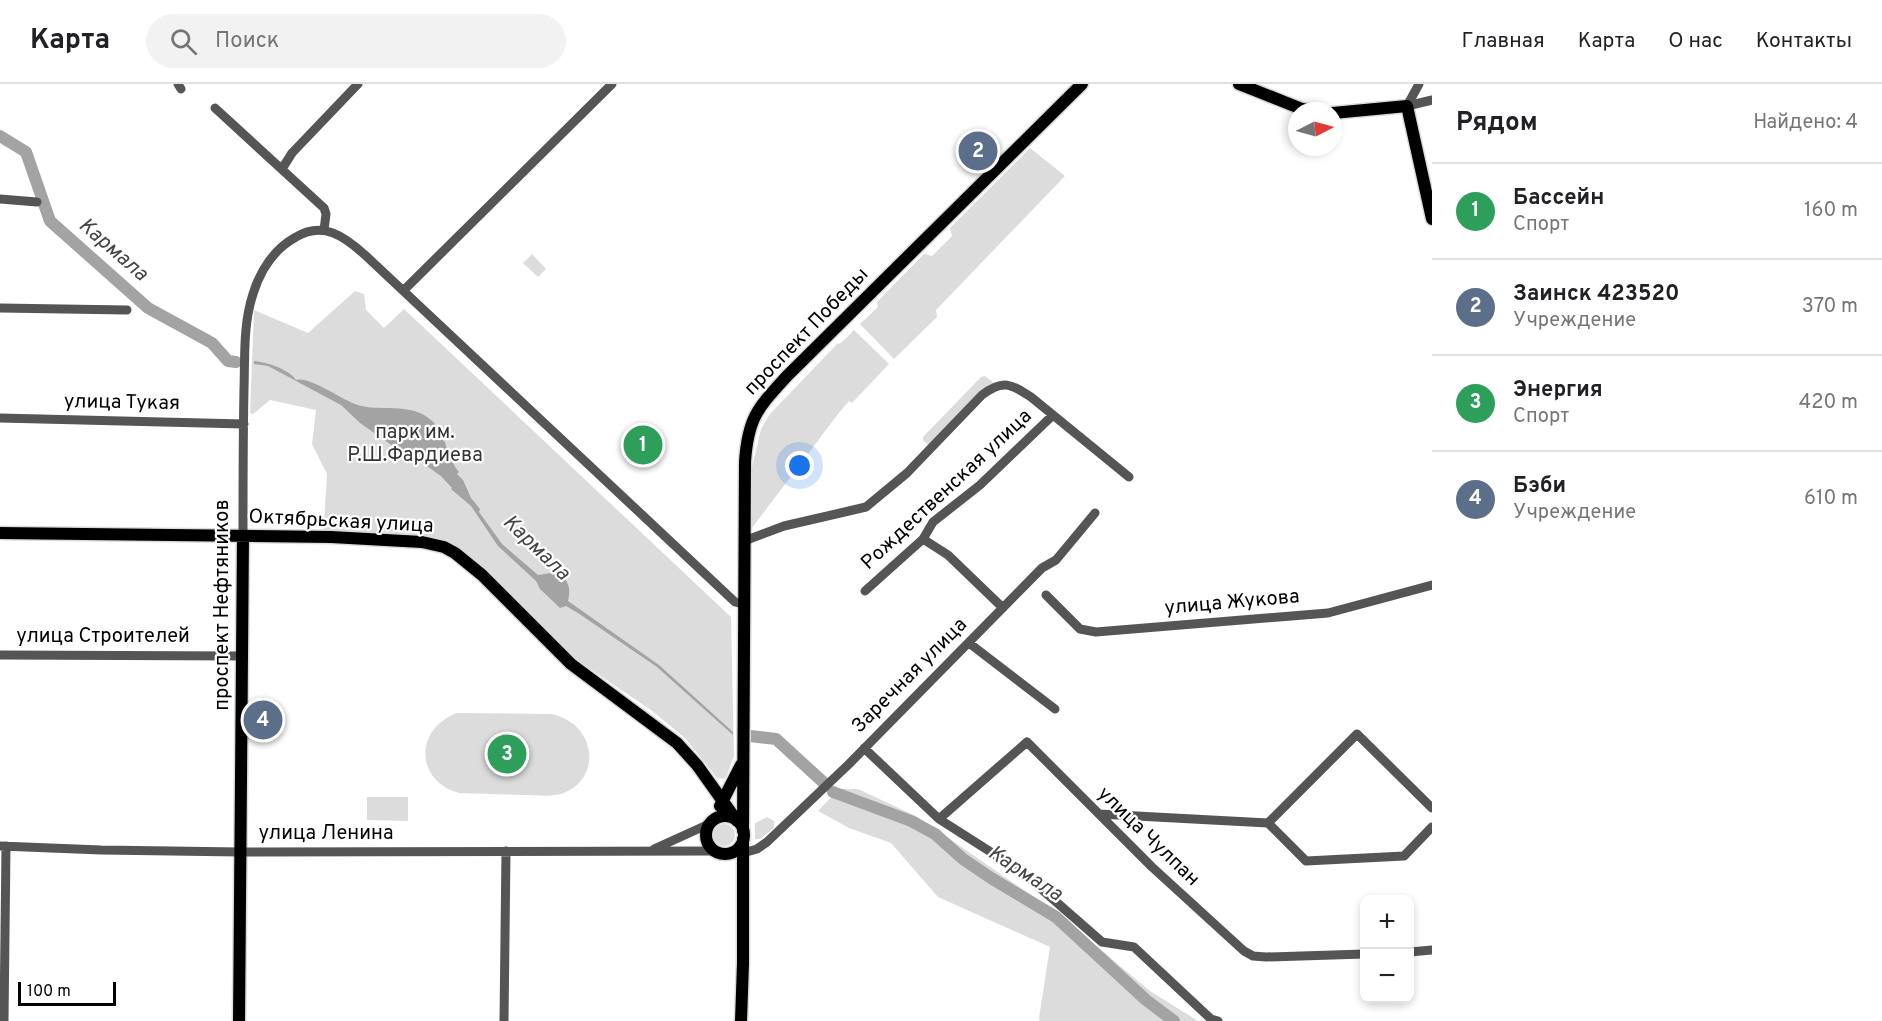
<!DOCTYPE html>
<html lang="ru">
<meta charset="utf-8">
<style>
body{margin:0;font-family:Overpass,sans-serif;background:#f2f2f2;color:#202124}
.controls{position:absolute;right:18px;bottom:18px;display:grid;overflow:hidden;border-radius:12px;box-shadow:0 3px 9px #0003}
.controls button{width:54px;height:54px;display:grid;place-items:center;padding:0;border:0;border-bottom:2px solid #e0e0e0;background:#fff;color:#202124;font:30px sans-serif}
.compass{position:absolute;left:1288px;top:18px;width:54px;height:54px;border-radius:50%;background:#fff;box-shadow:0 3px 9px #0003;rotate:84deg}
.scale{position:absolute;left:18px;bottom:15px;width:98px;box-sizing:border-box;padding-left:6px;border:3px solid #000;border-top:0;font-size:16px;line-height:21px;white-space:nowrap;color:#000;-webkit-text-stroke:4px #fff;paint-order:stroke}
.you{position:absolute;left:800px;top:382px;width:21px;height:21px;margin:-15px;border:4px solid #fff;border-radius:50%;background:#1a73e8;box-shadow:0 0 0 9px #1a73e833}
.badge{display:grid;place-items:center;width:39px;height:39px;border-radius:50%;background:#7c3aed;color:#fff;font-size:20px;font-weight:700}
.pin{position:absolute;translate:-50% -50%;border:3px solid #fff;box-shadow:0 2px 6px #0006}
.list{margin:0;padding:0;list-style:none}
h2{display:flex;justify-content:space-between;align-items:center;height:78px;margin:0;padding:0 24px;font-size:26px}
h2 small{font-size:20px;font-weight:400;color:#757577}
.list li{display:grid;grid-template-columns:39px 1fr auto;gap:18px;align-items:center;box-sizing:border-box;height:96px;padding:0 24px;border-top:2px solid #e0e0e0}
.list b{display:block;font-size:22px;white-space:nowrap}
.list p{margin:0;font-size:20px;white-space:nowrap;color:#757577}
.list em{font-size:20px;font-style:normal;color:#757577}
.icon{flex:none;width:33px;height:33px;fill:none;stroke:currentColor;stroke-width:2;stroke-linecap:round;stroke-linejoin:round}
.map{position:relative;flex:none;width:1432px;height:937px;overflow:hidden}
header{display:flex;align-items:center;gap:36px;box-sizing:border-box;height:84px;padding:0 30px;background:#fff;border-bottom:2px solid #e0e0e0}
header strong{font-size:28px}
nav{display:flex;gap:33px;margin-inline-start:auto;font-size:21px}
.search{width:420px;height:54px;background:#f2f2f2;display:flex;align-items:center;gap:15px;box-sizing:border-box;padding:0 21px;border-radius:33px;color:#757577;font-size:22px}
main{display:flex}
aside{flex:1;background:#fff}
.map>svg:first-child{display:block}
</style>
<header>
<strong>Карта</strong>
<div class="search"><svg class="icon" aria-label="search" viewBox="0 0 24 24"><circle cx="10" cy="10" r="6"/><path d="M15 15l6 6"/></svg>Поиск</div>
<nav><a>Главная</a><a>Карта</a><a>О нас</a><a>Контакты</a></nav>
</header>
<main>
<div class="map">
<svg width="1432" height="937" viewBox="0 0 1432 937">
<rect width="100%" height="100%" fill="#fff"/>
<path fill="#dcdcdc" d="M 1030,64 L 1065,92 L 936,226 L 937,233 L 894,275 L 860,240 L 878,223 L 877,218 L 924,170 L 932,172 L 952,152 L 950,144 Z
M 532,170 L 546,185 L 538,193 L 523,179 Z
M 355,207 L 364,210 L 366,226 L 384,244 L 404,225 L 731,533 L 734,672 L 727,691 L 724,695 L 717,694 L 685,654 L 651,626 L 574,574 L 540,543 L 476,478 L 449,460 L 323,454 L 327,390 L 312,360 L 316,326 L 270,316 L 253,330 L 250,329 L 254,226 L 308,249 Z
M 854,246 L 889,280 L 852,319 L 849,317 L 838,330 L 752,444 L 752,383 L 761,345 L 770,330 L 837,260 L 841,259 Z
M 985,292 L 993,298 L 992,302 L 928,361 L 923,356 L 923,353 L 981,293 Z
M 457,629 L 552,630 C 597,640 603,696 561,710 C 550,713 536,711 524,711 C 503,710 481,710 459,709 C 415,697 414,645 457,629 Z
M 839,705 L 858,705 L 918,733 L 1057,829 L 1150,907 L 1198,937 L 1040,937 L 1039,934 L 1050,863 L 938,813 L 891,759 L 849,744 L 818,727 Z
M 367,713 L 408,713 L 408,737 L 367,736 Z
M 767,733 L 774,737 L 774,744 L 760,755 L 755,755 L 755,739 Z
M713 751a11 11 0 1 1 22 0a11 11 0 1 1-22 0Z"/>
<path fill="#a3a3a3" d="M 254,277 C 266,278 289,285 296,296 C 309,292 341,315 355,320 C 378,329 410,317 431,336 C 447,350 446,373 459,388 L 457,390 L 463,396 L 471,414 L 480,425 L 479,428 L 502,460 L 538,491 L 558,488 C 569,498 571,503 568,517 L 659,581 L 733,648 L 733,651 L 657,583 L 578,529 L 566,522 L 560,524 L 540,505 L 536,497 L 498,462 L 471,422 L 451,405 L 452,404 L 441,392 L 411,371 L 399,373 L 397,365 L 360,339 L 341,321 L 268,282 L 254,280 Z"/>
<g fill="none" stroke-linecap="round" stroke-linejoin="round">
<path stroke="#a3a3a3" stroke-width="12" d="M 0,52 L 26,68 L 50,137 L 148,224 L 212,259 L 228,277 L 236,278
M 750,652 L 776,655 L 823,698
M 833,708 L 911,737 L 935,750 L 963,775 L 991,794 L 1056,833 L 1146,916 L 1174,937"/>
<defs>
<path id="major" d="M 1239,0 L 1302,25 L 1313,27
M 1333,29 L 1407,22 L 1432,135
M 0,449 L 331,453 L 422,458 L 444,463 L 455,469 L 482,491 L 571,580 L 677,659 L 697,681 L 737,737
M 720,722 L 741,681
M706 751a19 19 0 1 1 38 0a19 19 0 1 1-38 0Z
M 743,747 L 745,378 C 748,333 758,324 787,292 L 1082,0
M 239,937 L 243,452
M 741,937 L 743,879 L 743,755"/>
</defs>
<use href="#major" stroke="#dbdbdb" stroke-width="15"/>
<path stroke="#555" stroke-width="9" d="M 178,0 L 181,5
M 1407,22 L 1432,16
M 1407,22 L 1419,0
M 215,24 L 324,124 L 326,130 L 324,146
M 282,85 L 292,69 L 358,0
M 0,115 L 37,118
M 404,206 L 612,0
M 0,224 L 127,226
M 0,334 L 244,340
M 243,452 C 243,403 243,354 244,305 C 245,274 243,240 253,210 C 260,187 274,165 296,153 C 323,137 344,152 365,171 L 735,518 L 743,520
M 923,455 L 948,471 L 1003,524
M 744,457 L 784,442 L 866,423 L 907,389 L 982,311 C 1003,295 1011,300 1031,313 L 1129,393
M 865,507 L 923,455 L 933,438 L 980,401 L 1053,331
M 1046,511 L 1080,545 L 1096,548 L 1328,529 L 1432,501
M 969,559 L 1055,625
M 0,571 L 242,572
M 864,664 L 939,735 L 1022,788 L 1102,858 L 1134,863 L 1211,935 L 1218,937
M 1099,730 L 1268,739 L 1357,650 L 1432,724
M 939,735 L 1027,658 L 1152,783 L 1244,867 L 1253,872 L 1266,873 L 1364,870
M 1268,739 L 1306,777 L 1404,772 L 1432,743
M 0,762 L 101,766 L 240,768 L 715,767
M 654,765 L 709,740
M 743,769 L 757,765 L 767,758 L 849,680 L 1042,484 L 1056,476 L 1095,429
M 1410,868 L 1432,866
M 4,937 L 6,762
M 504,937 L 506,767"/>
<use href="#major" stroke="#000" stroke-width="12"/>
</g>
<g text-anchor="middle" dominant-baseline="central" stroke-width="4.5" stroke-linejoin="round" paint-order="stroke">
<g font-size="20" fill="#000" stroke="#fff">
<text transform="translate(807 248) rotate(-46)">проспект Победы</text>
<text transform="translate(122 319) rotate(1)">улица Тукая</text>
<text transform="translate(947 406) rotate(-43)">Рождественская улица</text>
<text transform="translate(341 438) rotate(3)">Октябрьская улица</text>
<text transform="translate(1232 519) rotate(-5)">улица Жукова</text>
<text transform="translate(223 521) rotate(-90)">проспект Нефтяников</text>
<text x="103" y="553">улица Строителей</text>
<text transform="translate(910 592) rotate(-45)">Заречная улица</text>
<text x="326" y="750">улица Ленина</text>
<text transform="translate(1148 753) rotate(44)">улица Чулпан</text>
</g>
<g font-size="20" fill="#333" stroke="#fff">
<text x="415" y="349">парк им.<tspan x="415" dy="23">Р.Ш.Фардиева</tspan></text>
</g>
<g font-size="21" font-style="italic" fill="#444" stroke="#fff">
<text transform="translate(113 166) rotate(41)">Кармала</text>
<text transform="translate(536 464) rotate(44)">Кармала</text>
<text transform="translate(1025 790) rotate(33)">Кармала</text>
</g>
</g>
</svg>
<div class="controls">
<button>+</button>
<button>−</button>
</div>
<svg class="compass" viewBox="-18 -18 36 36"><path d="M0-13l5 13h-10z" fill="#e53935"/><path d="M0 13l5-13h-10z" fill="#757577"/></svg>
<div class="scale">100 m</div>
<div class="you"></div>
<div class="pin badge" style="left:643px;top:361px;background:#2e9e5b">1</div>
<div class="pin badge" style="left:978px;top:67px;background:#5c6f8a">2</div>
<div class="pin badge" style="left:507px;top:670px;background:#2e9e5b">3</div>
<div class="pin badge" style="left:263px;top:636px;background:#5c6f8a">4</div>
</div>
<aside>
<h2>Рядом<small>Найдено: 4</small></h2>
<ul class="list">
<li><span class="badge" style="background:#2e9e5b">1</span><div><b>Бассейн</b><p>Спорт</p></div><em>160 m</em></li>
<li><span class="badge" style="background:#5c6f8a">2</span><div><b>Заинск 423520</b><p>Учреждение</p></div><em>370 m</em></li>
<li><span class="badge" style="background:#2e9e5b">3</span><div><b>Энергия</b><p>Спорт</p></div><em>420 m</em></li>
<li><span class="badge" style="background:#5c6f8a">4</span><div><b>Бэби</b><p>Учреждение</p></div><em>610 m</em></li>
</ul>
</aside>
</main>
